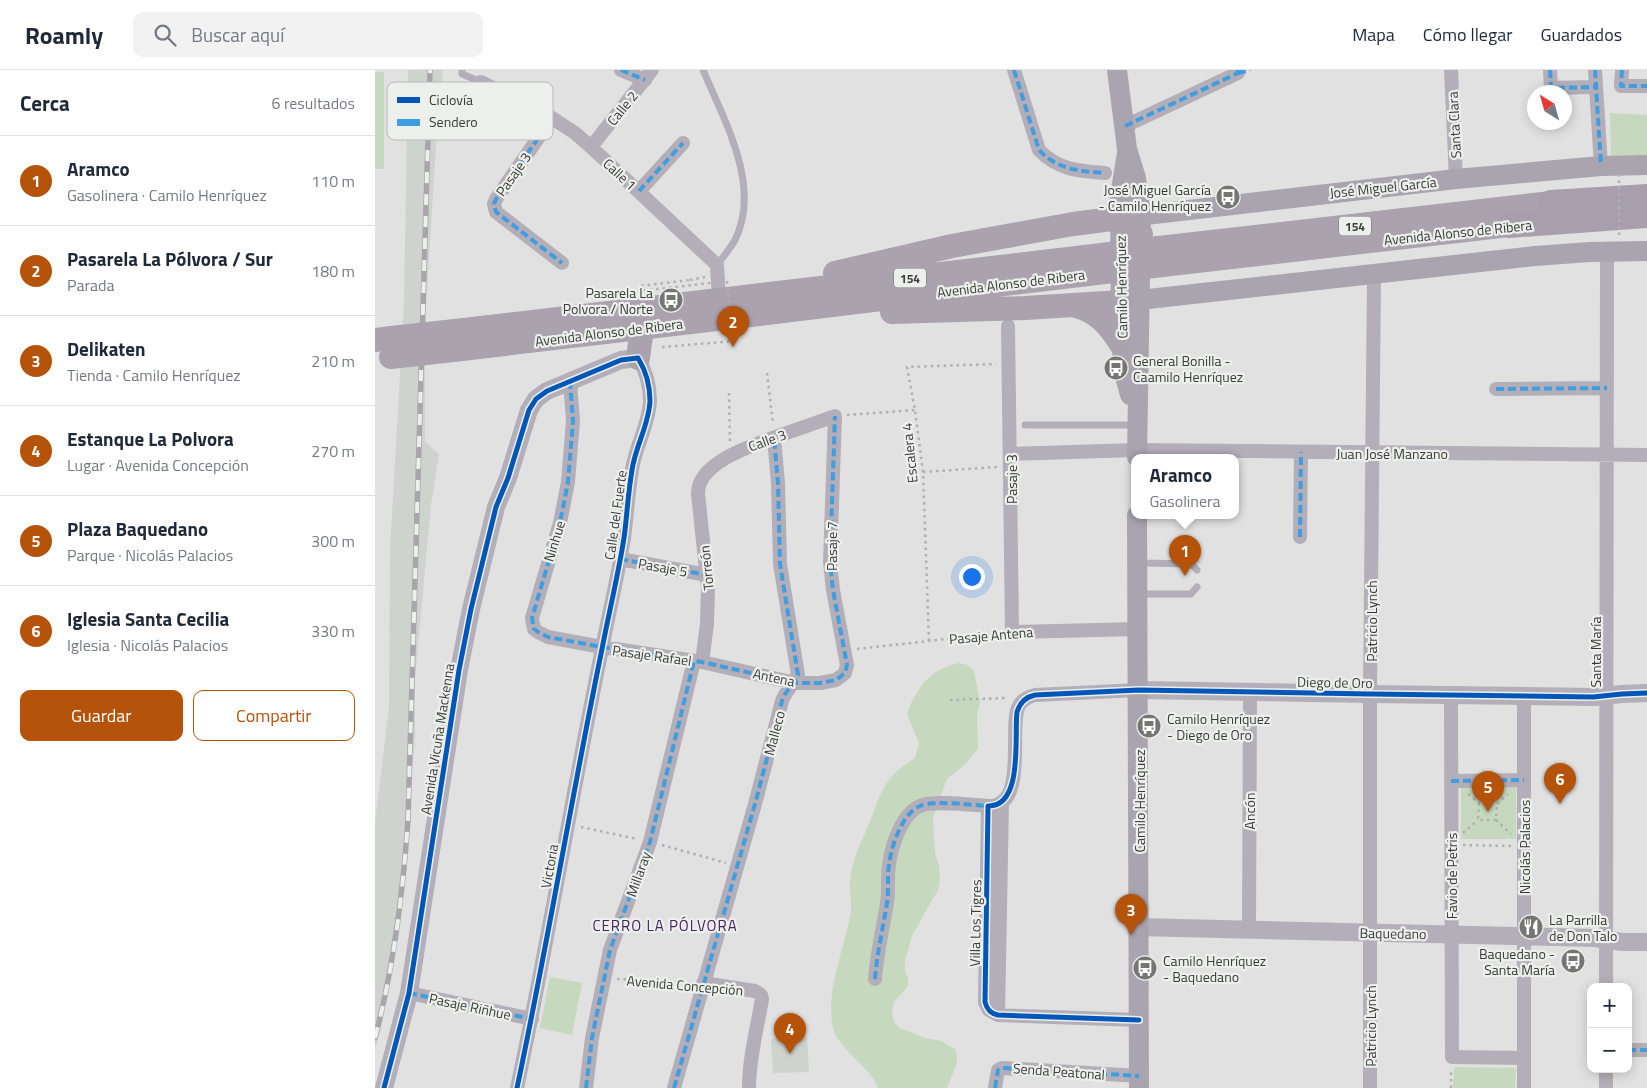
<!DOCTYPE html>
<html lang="es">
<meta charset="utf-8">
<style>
body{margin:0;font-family:"Titillium Web",sans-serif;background:#f2f2f3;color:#1f2937}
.controls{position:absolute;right:15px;bottom:15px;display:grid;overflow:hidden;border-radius:10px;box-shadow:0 2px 12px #0003}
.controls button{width:45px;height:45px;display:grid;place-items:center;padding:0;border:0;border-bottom:1px solid #e0e1e3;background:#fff;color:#1f2937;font:25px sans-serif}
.compass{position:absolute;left:1152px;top:15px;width:45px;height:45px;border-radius:50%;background:#fff;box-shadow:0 2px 12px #0003;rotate:323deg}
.you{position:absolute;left:596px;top:506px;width:18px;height:18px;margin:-12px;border:4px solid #fff;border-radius:50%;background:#1a73e8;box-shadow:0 0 0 8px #1a73e833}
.badge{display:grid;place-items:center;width:32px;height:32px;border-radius:50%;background:#b45309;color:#fff;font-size:16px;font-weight:700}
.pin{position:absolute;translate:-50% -41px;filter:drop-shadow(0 1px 2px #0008)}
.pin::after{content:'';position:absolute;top:26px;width:18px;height:15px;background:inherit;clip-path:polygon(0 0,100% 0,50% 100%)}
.popup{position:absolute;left:756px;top:384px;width:108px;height:65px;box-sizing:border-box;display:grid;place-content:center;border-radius:10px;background:#fff;filter:drop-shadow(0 1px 4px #0005);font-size:16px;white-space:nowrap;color:#747a83}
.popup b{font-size:19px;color:#1f2937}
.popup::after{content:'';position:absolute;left:50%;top:100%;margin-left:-10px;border:10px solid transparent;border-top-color:#fff}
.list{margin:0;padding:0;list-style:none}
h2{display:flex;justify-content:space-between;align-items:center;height:65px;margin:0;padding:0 20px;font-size:21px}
h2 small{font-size:16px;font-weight:400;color:#747a83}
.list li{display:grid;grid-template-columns:32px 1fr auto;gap:15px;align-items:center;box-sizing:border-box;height:90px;padding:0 20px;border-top:1px solid #e0e1e3}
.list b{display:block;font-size:19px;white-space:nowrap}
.list p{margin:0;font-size:16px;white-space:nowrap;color:#747a83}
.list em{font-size:16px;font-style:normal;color:#747a83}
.actions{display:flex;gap:10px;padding:15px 20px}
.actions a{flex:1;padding:11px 0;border:1px solid #b45309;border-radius:10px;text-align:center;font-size:18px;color:#b45309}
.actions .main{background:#b45309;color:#fff}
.icon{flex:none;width:28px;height:28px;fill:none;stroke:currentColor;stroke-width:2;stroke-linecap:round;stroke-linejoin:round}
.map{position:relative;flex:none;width:1272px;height:1018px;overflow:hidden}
header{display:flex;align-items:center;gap:30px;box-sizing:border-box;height:70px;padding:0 25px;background:#fff;border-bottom:1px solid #e0e1e3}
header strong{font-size:24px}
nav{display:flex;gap:28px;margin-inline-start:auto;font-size:18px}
.search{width:350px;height:45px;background:#f2f2f3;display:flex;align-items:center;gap:12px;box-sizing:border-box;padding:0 18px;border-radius:10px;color:#747a83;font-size:19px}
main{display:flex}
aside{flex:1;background:#fff}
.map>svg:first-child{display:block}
</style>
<header>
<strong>Roamly</strong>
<div class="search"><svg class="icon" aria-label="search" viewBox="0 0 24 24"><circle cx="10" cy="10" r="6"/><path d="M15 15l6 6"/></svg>Buscar aquí</div>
<nav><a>Mapa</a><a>Cómo llegar</a><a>Guardados</a></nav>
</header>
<main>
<aside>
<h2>Cerca<small>6 resultados</small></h2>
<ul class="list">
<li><span class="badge">1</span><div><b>Aramco</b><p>Gasolinera · Camilo Henríquez</p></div><em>110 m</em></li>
<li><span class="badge">2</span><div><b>Pasarela La Pólvora / Sur</b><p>Parada</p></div><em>180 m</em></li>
<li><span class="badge">3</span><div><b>Delikaten</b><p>Tienda · Camilo Henríquez</p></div><em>210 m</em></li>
<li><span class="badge">4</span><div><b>Estanque La Polvora</b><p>Lugar · Avenida Concepción</p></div><em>270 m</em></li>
<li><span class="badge">5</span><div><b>Plaza Baquedano</b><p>Parque · Nicolás Palacios</p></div><em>300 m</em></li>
<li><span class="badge">6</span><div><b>Iglesia Santa Cecilia</b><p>Iglesia · Nicolás Palacios</p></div><em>330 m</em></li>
</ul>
<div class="actions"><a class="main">Guardar</a><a>Compartir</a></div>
</aside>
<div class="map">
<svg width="1272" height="1018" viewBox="0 0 1272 1018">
<rect width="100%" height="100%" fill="#e0e1e0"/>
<path fill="#cfd3ce" d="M 33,0 L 68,0 L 61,75 L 50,253 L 50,372 L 64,384 L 56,435 L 40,608 L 40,669 L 25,818 L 5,962 L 0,980 L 0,752 L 14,638 L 15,480 L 29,233 Z
M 432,967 L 434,1002 L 398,1003 L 396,969 Z"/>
<path fill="#c6d9be" d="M 0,2 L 9,2 L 9,99 L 0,99 Z
M 1235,43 L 1272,45 L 1272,87 L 1236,88 Z
M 584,593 L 593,595 L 599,601 L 605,632 L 602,645 L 603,679 L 588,696 L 572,709 L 558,747 L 560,783 L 564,796 L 565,808 L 563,821 L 557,830 L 537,866 L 530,891 L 530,902 L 533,908 L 533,916 L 519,932 L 517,943 L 519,952 L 525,958 L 550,968 L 566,971 L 581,980 L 582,993 L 572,1018 L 503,1018 C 495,996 463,979 458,958 C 450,924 469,879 475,846 C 478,835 474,823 475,812 C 476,791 486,773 494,754 C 500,739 504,723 514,710 C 521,700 531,695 540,688 L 544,673 L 532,644 L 537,631 L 548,613 L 561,602 L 573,596 Z
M 1086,714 L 1141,714 L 1141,769 L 1086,769 Z
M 175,907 L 207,913 L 197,965 L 165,958 Z
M 1079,997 L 1141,998 L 1140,1018 L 1078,1018 Z"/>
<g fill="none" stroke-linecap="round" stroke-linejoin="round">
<path stroke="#b1aeb4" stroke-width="2.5" stroke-dasharray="2.5 4" stroke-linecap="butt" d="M 315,210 L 330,207
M 392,303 L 398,354
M 354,323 L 355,372
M 472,345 L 540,340
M 548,402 L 622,397
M 554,571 L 548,402 L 540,340 L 532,297 L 621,294
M 482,579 L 625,563
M 575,630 L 633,628
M 1093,724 L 1104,733 L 1122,734 L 1133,724
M 1104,733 L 1103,750 L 1121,750 L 1122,734
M 1121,750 L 1136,764
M 206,757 L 262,769
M 1088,763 L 1103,750
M 287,775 L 351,793
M 1088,775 L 1137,776
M 242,909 L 317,913
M 1076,1018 L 1076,1000"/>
<path stroke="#b3aeb7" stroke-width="7" d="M 87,0 L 87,4 L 106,12
M 328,0 C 349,50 387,116 360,170 C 355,179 348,187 342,195
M 650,355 L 762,355
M 764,488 L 771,493 L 816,494 L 822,500
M 767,529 L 771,524 L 816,524 L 822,517"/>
<path stroke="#b3aeb7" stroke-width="14" d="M 246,0 L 270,10
M 639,0 L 664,80 C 683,100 704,101 730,103
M 1076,0 L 1081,109
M 1175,0 L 1176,18 L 1220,17
M 1220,0 L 1226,96
M 1247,0 L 1246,16 L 1272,16
M 106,12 L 177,48 L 200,63 L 216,77 L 342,195 L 344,230
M 177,48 L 121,129 L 119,134 L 121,142 L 187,193
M 750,56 L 863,3 L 862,0
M 216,77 L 277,0
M 264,121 L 308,73
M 633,256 L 637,562 L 763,559
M 195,311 L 198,351 L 193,412 L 185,453 L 157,548 L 159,559 L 163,562 L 173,567 L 227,577 L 327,592 L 420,613 L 445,613 L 461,610 L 470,603 L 472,595 L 458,520 L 455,492 L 460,346 C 443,352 426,358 409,364 C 384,373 322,391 323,424 L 333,518 L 332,554 L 327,592
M 1121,319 L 1232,318
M 636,384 L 762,380 L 1272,385
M 925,467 L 926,382
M 245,489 L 332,505
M 764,620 L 660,625 C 652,627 646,630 643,638 C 634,660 653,738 613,736 L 610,932 L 614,940 L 623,945 L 764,950
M 1076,625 L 1077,987 L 1149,988
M 1076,711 L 1149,710
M 874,860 L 875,622
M 500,909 C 502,883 508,858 512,833 C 514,820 512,807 514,795 C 516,777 527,743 545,736 C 559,730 596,735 613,736
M 328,913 L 380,921 L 386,925 L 387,929 C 382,959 374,988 374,1018
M 1231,917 L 1232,181
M 34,923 L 157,949
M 623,945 L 627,732
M 1253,980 L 1272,980
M 1231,999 L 1231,1018
M 142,1018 C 173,872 197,725 227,579 C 234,542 243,506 249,468 C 252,446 253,423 257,400 C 260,377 274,355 275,331 C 275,315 271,301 263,288
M 211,1018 L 217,968 L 235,880 L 275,772 L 319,591
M 299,1018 L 380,734 L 407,631 C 410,621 419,614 423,605 L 405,494 L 403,413 L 399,368
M 620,1018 L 623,1000 L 627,998 L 764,1006
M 995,1018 L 995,624 L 999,205
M 1149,1018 L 1149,626"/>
<path stroke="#b3aeb7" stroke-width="18" d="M 764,620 L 995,624 L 1218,627 L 1247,624 L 1272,623
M 763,857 L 1220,868 L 1247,872 L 1272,872
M 9,1018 L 34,923 L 84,600 L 96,539 L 121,437 L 133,408 L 154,340 L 161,329 L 172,321 L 246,290 L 263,288"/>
<path stroke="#aaa4af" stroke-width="20" d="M 742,0 L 752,79 L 761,108 L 766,145 L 762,387
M 752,83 L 745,126 L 746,274 L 751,310 L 755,325
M 745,148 L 1081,109 L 1226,96 L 1272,95
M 746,232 L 1160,186 L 1215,182 L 1272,181
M 762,445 L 764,1018"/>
<path stroke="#aaa3ae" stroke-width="24" d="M 784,178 L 1176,133
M 787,195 L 1134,155
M 460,203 L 577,176 L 698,154 L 745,148 L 758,153 L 766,164
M 701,236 C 723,242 734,255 746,274
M 517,242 L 650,238 L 746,232
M 80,261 L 710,187
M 0,270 L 16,268
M 78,280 L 376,245 L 713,204
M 263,288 L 267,258"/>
<path stroke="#a7a0ac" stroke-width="26" d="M 1176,133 L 1272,127
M 1134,155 L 1272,145"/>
<defs>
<path id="rail" d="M 0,968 C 19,896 28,823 33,749 L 55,0"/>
</defs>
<use href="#rail" stroke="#a9a6ab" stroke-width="5.5"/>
<use href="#rail" stroke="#edefec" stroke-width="4" stroke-dasharray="11" stroke-linecap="butt"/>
<path stroke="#b1aeb4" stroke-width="2.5" stroke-dasharray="2.5 4" stroke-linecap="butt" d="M 1244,104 L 1244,169
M 287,277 L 359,271 L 352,211 L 265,221 L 264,216 L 315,210"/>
<path stroke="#aaa3ae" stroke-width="24" d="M 710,187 L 784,178
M 713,204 L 787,195
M 16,268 L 80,261
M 16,287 L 78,280"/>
<path stroke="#3f9ee2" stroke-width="4" stroke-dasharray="8 4" stroke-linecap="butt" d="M 246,0 L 270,10
M 639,0 L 664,80 C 683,100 704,101 730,103
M 1175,0 L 1176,18 L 1220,17
M 1220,0 L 1226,96
M 1247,0 L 1246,16 L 1272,16
M 863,3 L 875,0
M 177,48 L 121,129 L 119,134 L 121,142 L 187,193
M 750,56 L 863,3 L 862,0
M 264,121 L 308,73
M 195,311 L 198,351 L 193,412 L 185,453 L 157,548 L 159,559 L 163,562 L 173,567 L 227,577 L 327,592 L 420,613 L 445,613 L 461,610 L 470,603 L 472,595 L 458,520 L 455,492 L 460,346
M 1121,319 L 1232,318
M 925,467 L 926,382
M 245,489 L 332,505
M 1076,711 L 1149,710
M 500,909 C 502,883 508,858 512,833 C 514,820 512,807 514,795 C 516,777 527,743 545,736 C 559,730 596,735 613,736
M 34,923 L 157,949
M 1253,980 L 1272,980
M 211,1018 L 217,968 L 235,880 L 275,772 L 319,591
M 299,1018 L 380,734 L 407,631 C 410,621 419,614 423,605 L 405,494 L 403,413 L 399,368
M 620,1018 L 623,1000 L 627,998 L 764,1006"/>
<defs>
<path id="cycleway" d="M 764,950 L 623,945 C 616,944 612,940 610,932 L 613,736 C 649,737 639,664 642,642 C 645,632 651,627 660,625 L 764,620 L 995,624 L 1218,627 L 1247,624 L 1272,623
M 9,1018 L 34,923 L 84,600 L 96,539 L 121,437 L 133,408 L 154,340 L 161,329 L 172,321 L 246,290 L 263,288 C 271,301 275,315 275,331 C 274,355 260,377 257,400 C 253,423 252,446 249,468 C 243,506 234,542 227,579 C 197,725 173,872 142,1018"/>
</defs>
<use href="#cycleway" stroke="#edefec" stroke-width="8"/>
<use href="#cycleway" stroke="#0057b8" stroke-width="5"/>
</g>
<defs>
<symbol id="bus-disc" viewBox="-11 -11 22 22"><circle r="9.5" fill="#757674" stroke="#edefec"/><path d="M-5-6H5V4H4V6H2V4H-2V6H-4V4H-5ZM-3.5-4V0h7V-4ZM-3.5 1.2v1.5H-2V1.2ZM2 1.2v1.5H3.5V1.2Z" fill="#fff"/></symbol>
<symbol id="restaurant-disc" viewBox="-11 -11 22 22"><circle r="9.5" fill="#757674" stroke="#edefec"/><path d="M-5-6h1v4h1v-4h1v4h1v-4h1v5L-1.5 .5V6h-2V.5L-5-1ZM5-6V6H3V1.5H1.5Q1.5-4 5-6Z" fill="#fff"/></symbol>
</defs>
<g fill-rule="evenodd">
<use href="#bus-disc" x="839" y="113" width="28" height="28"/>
<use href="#bus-disc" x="282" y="216" width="28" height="28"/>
<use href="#bus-disc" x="727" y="284" width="28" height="28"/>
<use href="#bus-disc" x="760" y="642" width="28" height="28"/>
<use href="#restaurant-disc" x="1142" y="843" width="28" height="28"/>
<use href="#bus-disc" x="1184" y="877" width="28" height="28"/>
<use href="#bus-disc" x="756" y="884" width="28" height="28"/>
</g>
<g text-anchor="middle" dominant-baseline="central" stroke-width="4.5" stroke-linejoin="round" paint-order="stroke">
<g fill="#edefec" stroke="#70726f" stroke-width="1">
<rect x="964" y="146.5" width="32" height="19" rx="4"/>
<rect x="519" y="198.5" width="32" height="19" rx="4"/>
</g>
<g font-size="12" font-weight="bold" fill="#3b3c3a">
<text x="980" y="156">154</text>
<text x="535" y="208">154</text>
</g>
<g font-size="14" fill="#3b3c3a" stroke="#edefec">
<text transform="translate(247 38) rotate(-51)">Calle 2</text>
<text transform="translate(1079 55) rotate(-93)">Santa Clara</text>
<text transform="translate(138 104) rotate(-55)">Pasaje 3</text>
<text transform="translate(245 104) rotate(43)">Calle 1</text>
<text transform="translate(1008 117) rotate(-6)">José Miguel García</text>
<text transform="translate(1083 162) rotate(-6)">Avenida Alonso de Ribera</text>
<text transform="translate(636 213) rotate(-7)">Avenida Alonso de Ribera</text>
<text transform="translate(746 217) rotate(-91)">Camilo Henríquez</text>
<text transform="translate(234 262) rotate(-7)">Avenida Alonso de Ribera</text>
<text transform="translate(392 370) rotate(-20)">Calle 3</text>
<text transform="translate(534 383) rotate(-96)">Escalera 4</text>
<text x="1017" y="383">Juan José Manzano</text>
<text transform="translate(636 409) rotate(-90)">Pasaje 3</text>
<text transform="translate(240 445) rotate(-82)">Calle del Fuerte</text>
<text transform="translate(179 471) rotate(-73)">Ninhue</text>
<text transform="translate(456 476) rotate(-90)">Pasaje 7</text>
<text transform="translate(288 497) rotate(10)">Pasaje 5</text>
<text transform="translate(331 498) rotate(-96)">Torreón</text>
<text transform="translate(996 551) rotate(-90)">Patricio Lynch</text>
<text transform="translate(616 565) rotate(-5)">Pasaje Antena</text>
<text transform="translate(1220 582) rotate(-90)">Santa María</text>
<text transform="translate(277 585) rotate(8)">Pasaje Rafael</text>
<text transform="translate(399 607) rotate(12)">Antena</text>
<text transform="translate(960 612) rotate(1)">Diego de Oro</text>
<text transform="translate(399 663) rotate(-75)">Malleco</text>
<text transform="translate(62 669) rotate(-81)">Avenida Vicuña Mackenna</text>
<text transform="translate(764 731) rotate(-90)">Camilo Henríquez</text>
<text transform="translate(874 741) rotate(-90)">Ancón</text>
<text transform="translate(1149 777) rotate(-90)">Nicolás Palacios</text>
<text transform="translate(174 796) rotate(-80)">Victoria</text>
<text transform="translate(263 804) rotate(-70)">Millaray</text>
<text transform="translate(1076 806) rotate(-90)">Favio de Petris</text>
<text transform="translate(600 853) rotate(-89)">Villa Los Tigres</text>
<text transform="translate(1018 863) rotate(1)">Baquedano</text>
<text transform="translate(310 915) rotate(5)">Avenida Concepción</text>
<text transform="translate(95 936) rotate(12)">Pasaje Riñhue</text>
<text transform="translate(995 956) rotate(-90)">Patricio Lynch</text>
<text transform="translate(684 1001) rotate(4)">Senda Peatonal</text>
</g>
<g font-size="14" fill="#3b3c3a" stroke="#edefec" text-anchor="start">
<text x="836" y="119" text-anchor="end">José Miguel García<tspan x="836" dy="16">- Camilo Henríquez</tspan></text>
<text x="278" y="222" text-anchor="end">Pasarela La<tspan x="278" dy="16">Polvora / Norte</tspan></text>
<text x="758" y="290">General Bonilla -<tspan x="758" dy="16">Caamilo Henríquez</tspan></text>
<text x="792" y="648">Camilo Henríquez<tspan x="792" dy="16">- Diego de Oro</tspan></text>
<text x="1174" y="849">La Parrilla<tspan x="1174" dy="16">de Don Talo</tspan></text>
<text x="1180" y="883" text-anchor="end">Baquedano -<tspan x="1180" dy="16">Santa María</tspan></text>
<text x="788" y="890">Camilo Henríquez<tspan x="788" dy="16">- Baquedano</tspan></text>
</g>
<g font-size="15" letter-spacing="1" fill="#45235b" stroke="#edefec">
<text x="290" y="855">CERRO LA PÓLVORA</text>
</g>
</g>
<rect x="12" y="12" width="166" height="58" rx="8" fill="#edefec" stroke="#b8b9b7" stroke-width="1"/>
<rect x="22" y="27" width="23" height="6" fill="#0057b8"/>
<rect x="22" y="49" width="23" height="7" fill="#3f9ee2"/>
<g font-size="14" fill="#3b3c3a">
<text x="54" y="35">Ciclovía</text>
<text x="54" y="57">Sendero</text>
</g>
</svg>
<div class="controls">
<button>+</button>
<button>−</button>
</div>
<svg class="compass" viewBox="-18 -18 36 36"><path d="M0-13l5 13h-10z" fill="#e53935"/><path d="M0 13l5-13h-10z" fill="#747a83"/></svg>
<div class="you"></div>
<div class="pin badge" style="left:810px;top:506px">1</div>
<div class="popup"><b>Aramco</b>Gasolinera</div>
<div class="pin badge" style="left:358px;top:277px">2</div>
<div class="pin badge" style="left:756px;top:865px">3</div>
<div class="pin badge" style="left:415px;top:984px">4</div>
<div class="pin badge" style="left:1113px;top:742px">5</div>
<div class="pin badge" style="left:1185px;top:734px">6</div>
</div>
</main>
